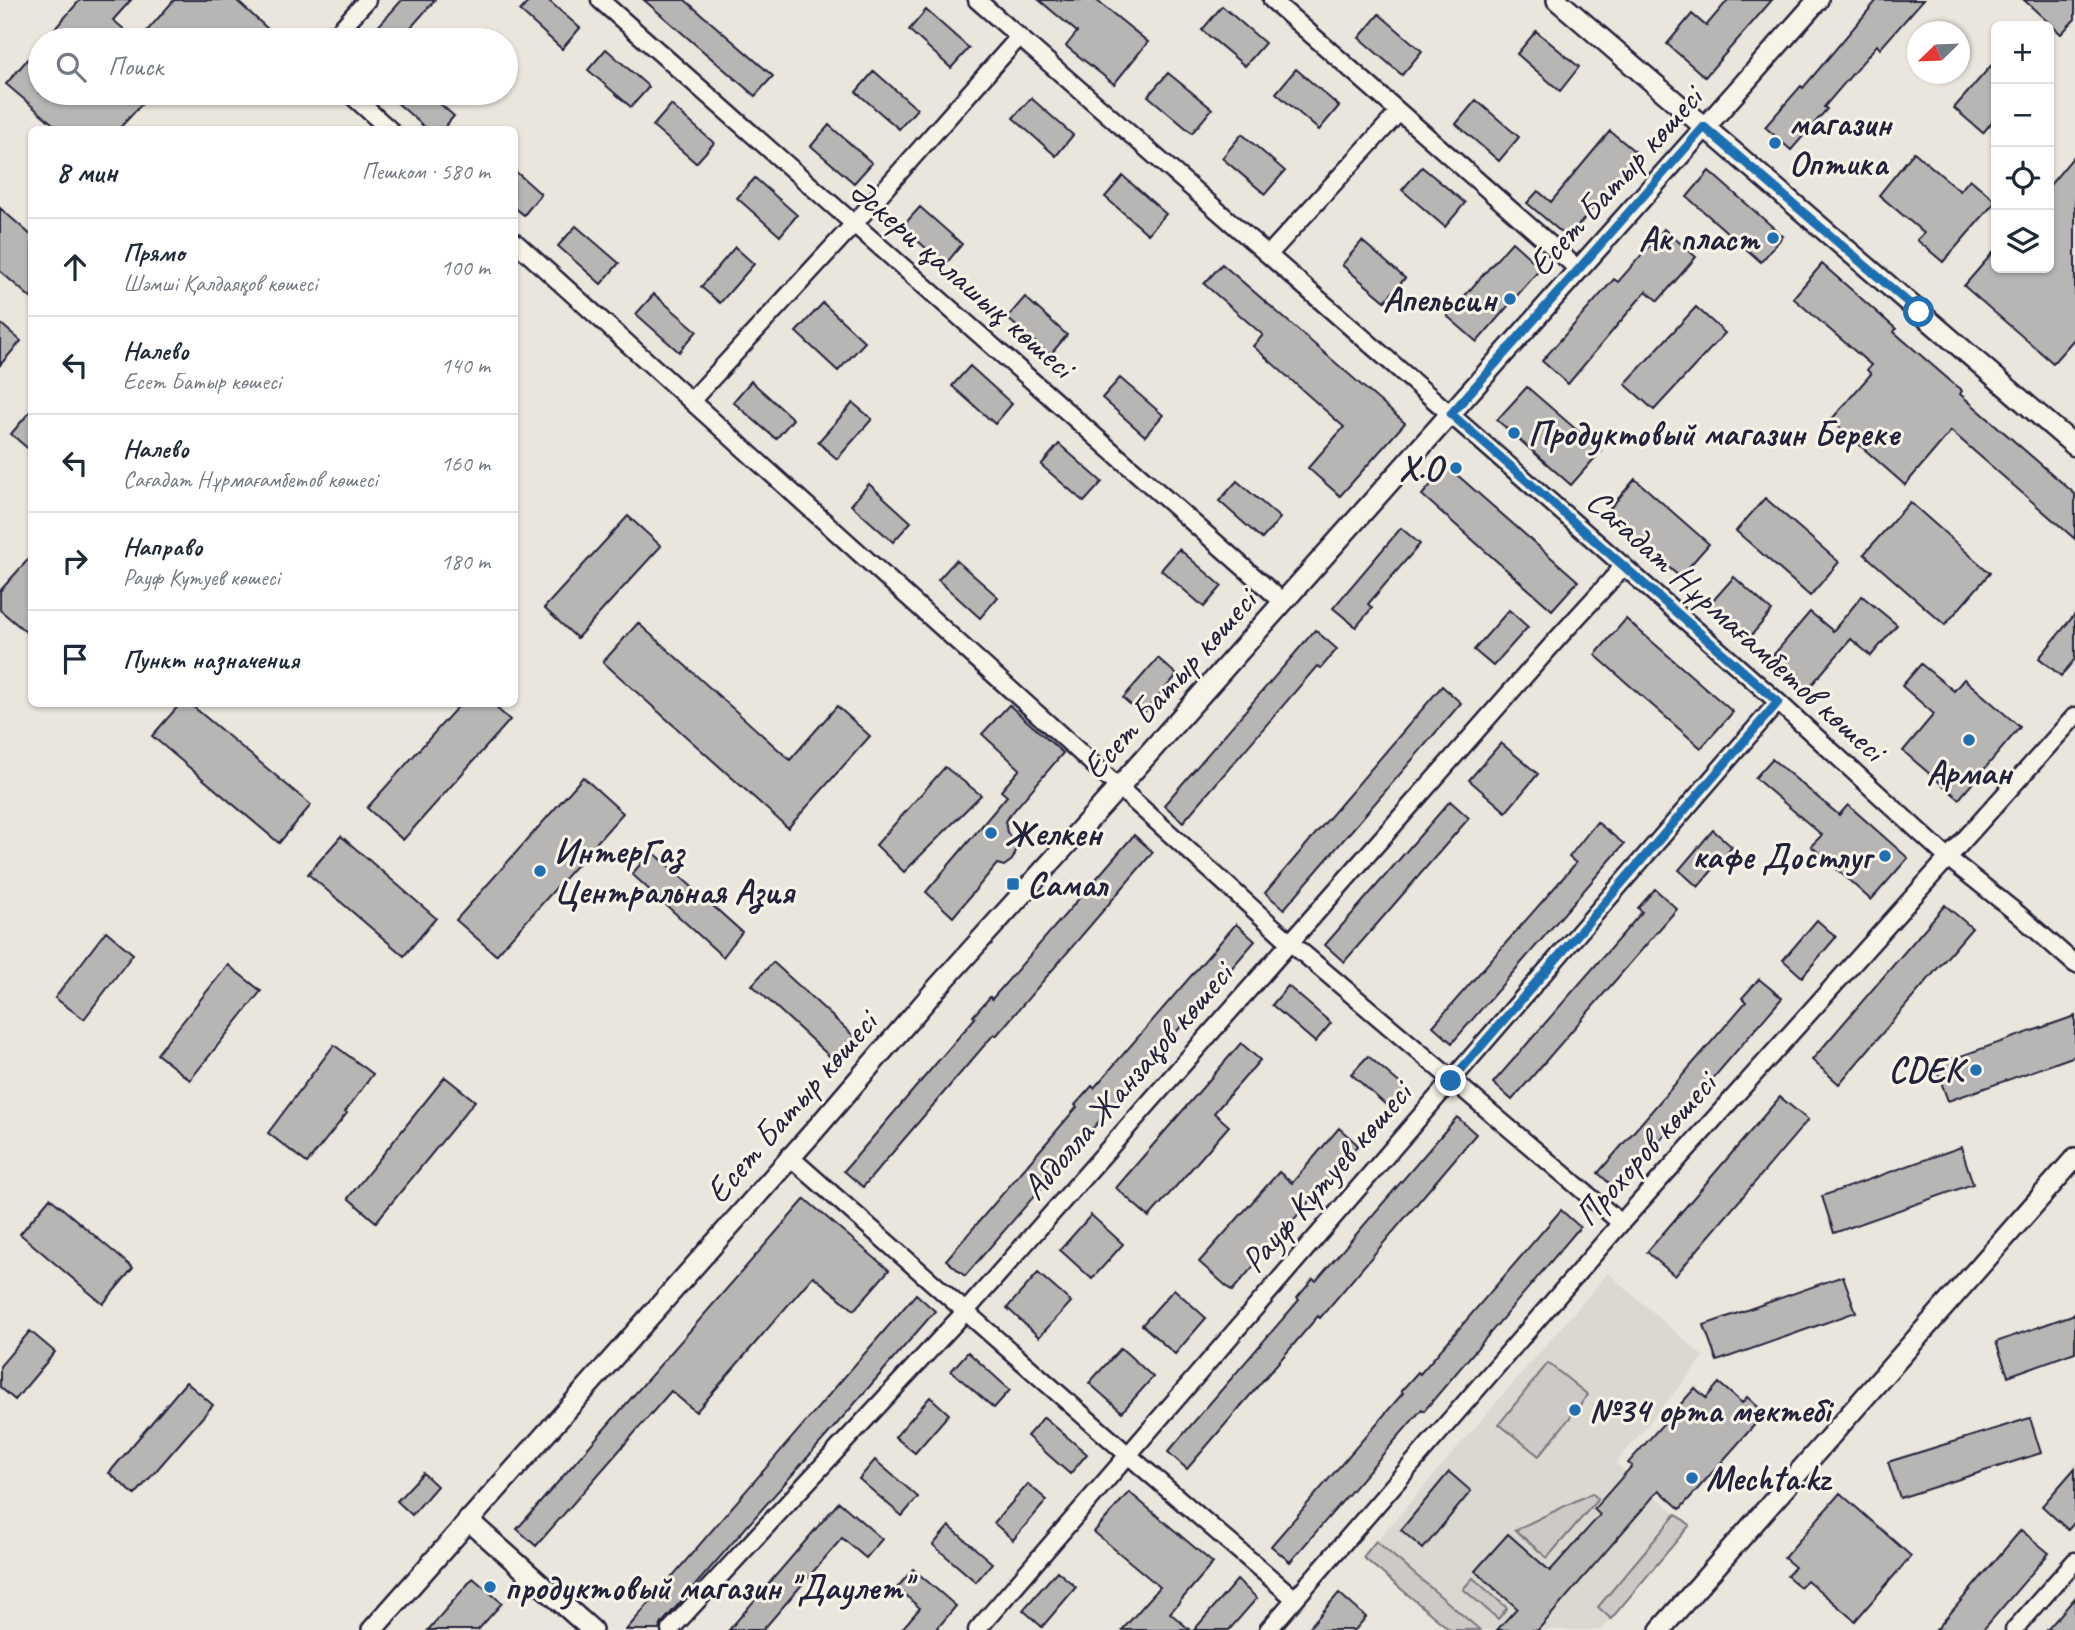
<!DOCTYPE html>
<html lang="ru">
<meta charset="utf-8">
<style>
body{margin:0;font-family:Caveat,sans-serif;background:#f2f2f3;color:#1f2937}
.controls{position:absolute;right:21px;top:21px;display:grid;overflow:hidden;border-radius:10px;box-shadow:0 2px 5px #0004}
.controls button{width:63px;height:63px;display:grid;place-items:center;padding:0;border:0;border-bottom:2px solid #e0e1e3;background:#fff;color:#1f2937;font:35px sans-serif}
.compass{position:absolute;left:1907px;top:21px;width:63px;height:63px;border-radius:50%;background:#fff;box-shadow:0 2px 5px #0004;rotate:247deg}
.stop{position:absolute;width:21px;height:21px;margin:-16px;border:5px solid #1f6fb2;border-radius:50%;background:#fff}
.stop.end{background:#1f6fb2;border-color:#fff;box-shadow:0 2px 7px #0008}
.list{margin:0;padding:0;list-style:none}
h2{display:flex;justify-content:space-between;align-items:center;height:91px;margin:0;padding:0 28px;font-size:30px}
h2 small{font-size:23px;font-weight:400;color:#747a83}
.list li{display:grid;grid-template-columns:46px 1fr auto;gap:21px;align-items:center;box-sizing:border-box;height:98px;padding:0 28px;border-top:2px solid #e0e1e3}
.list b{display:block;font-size:26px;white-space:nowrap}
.list p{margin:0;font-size:23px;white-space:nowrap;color:#747a83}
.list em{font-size:23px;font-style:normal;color:#747a83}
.icon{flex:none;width:38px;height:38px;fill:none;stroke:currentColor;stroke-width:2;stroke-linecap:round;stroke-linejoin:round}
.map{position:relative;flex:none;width:2075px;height:1630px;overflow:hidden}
.search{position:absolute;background:#fff;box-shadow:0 2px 5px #0004;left:28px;top:28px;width:490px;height:77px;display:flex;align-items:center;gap:18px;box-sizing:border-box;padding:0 24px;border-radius:38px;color:#747a83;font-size:26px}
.panel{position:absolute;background:#fff;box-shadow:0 2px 5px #0004;left:28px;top:126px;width:490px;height:581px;border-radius:10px}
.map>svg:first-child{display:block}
</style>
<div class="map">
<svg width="2075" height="1630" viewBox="0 0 2075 1630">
<rect width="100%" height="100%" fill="#eae6de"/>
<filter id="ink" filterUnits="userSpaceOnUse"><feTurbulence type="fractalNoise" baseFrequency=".0143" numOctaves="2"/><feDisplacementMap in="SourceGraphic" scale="14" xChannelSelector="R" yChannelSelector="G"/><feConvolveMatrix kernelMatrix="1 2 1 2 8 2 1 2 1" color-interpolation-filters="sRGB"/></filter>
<g filter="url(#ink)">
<path fill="#dbd8d2" d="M 1608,1273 L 1704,1357 L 1616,1463 L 1690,1525 L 1602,1630 L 1450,1630 L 1363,1557 Z"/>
<path fill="#cdc9c6" stroke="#787680" stroke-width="2" d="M 1548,1363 L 1588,1395 L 1539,1456 L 1499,1424 Z
M 1592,1493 L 1598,1499 L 1547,1558 L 1515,1530 Z
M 1676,1514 L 1690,1525 L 1611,1619 L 1598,1607 Z
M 1376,1541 L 1480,1630 L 1450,1630 L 1363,1557 Z
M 1473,1578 L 1507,1608 L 1498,1619 L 1463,1589 Z"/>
<path fill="#b8b6b5" stroke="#22223b" stroke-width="2" d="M 80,0 L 131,0 L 113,20 L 137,40 L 45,40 Z
M 174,0 L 236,0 L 280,40 L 203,40 L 193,31 L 185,40 L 139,40 Z
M 402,0 L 435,0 L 400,40 L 366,40 Z
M 530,0 L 548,0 L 580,28 L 562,49 L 520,11 Z
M 644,0 L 685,0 L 773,76 L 755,96 Z
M 1039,0 L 1096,0 L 1148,42 L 1114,84 L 1066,46 L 1077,32 Z
M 1728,0 L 1772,0 L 1705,77 L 1667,44 L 1692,14 L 1706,26 Z
M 1877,0 L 1923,0 L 1880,49 L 1877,45 L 1824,107 L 1827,109 L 1791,150 L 1765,127 L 1801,86 L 1803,88 Z
M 2024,0 L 2075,0 L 2075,19 L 2061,34 Z
M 1222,6 L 1265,43 L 1245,66 L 1202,30 Z
M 926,10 L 969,48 L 951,68 L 909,30 Z
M 1379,14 L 1422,51 L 1402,75 L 1359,38 Z
M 1536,31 L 1579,67 L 1560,91 L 1517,54 Z
M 40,45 L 40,93 L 152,93 L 118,130 L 60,130 L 6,84 Z
M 606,49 L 649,87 L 631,107 L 588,70 Z
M 1996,60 L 1996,117 L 1983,133 L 1954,108 Z
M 1296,69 L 1339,106 L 1319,130 L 1276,93 Z
M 874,71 L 917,109 L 899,129 L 856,92 Z
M 1168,73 L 1212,109 L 1192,133 L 1148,96 Z
M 386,93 L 428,93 L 454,116 L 442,130 L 428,130 Z
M 1031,98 L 1073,135 L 1056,156 L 1013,118 Z
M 1476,100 L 1519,137 L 1499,161 L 1456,124 Z
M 671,105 L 714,143 L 696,163 L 653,126 Z
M 829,125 L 872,163 L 854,183 L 811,146 Z
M 1610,131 L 1638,154 L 1568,238 L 1527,203 L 1538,191 L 1551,202 Z
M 1242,134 L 1285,171 L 1265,194 L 1222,158 Z
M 1914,152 L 1960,191 L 1970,179 L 1996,201 L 1943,262 L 1917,240 L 1924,233 L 1879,195 Z
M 2075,155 L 2075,338 L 2053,363 L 1964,286 L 1996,249 L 1996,268 L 2049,268 L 2049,186 Z
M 1422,167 L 1465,203 L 1445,227 L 1402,190 Z
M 514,170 L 541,194 L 524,215 L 514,207 Z
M 1709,171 L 1783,236 L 1761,262 L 1687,197 Z
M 1123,176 L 1166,214 L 1148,234 L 1105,197 Z
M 755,178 L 797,215 L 780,236 L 737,198 Z
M 920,207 L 962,244 L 945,265 L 902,227 Z
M 0,208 L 32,236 L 32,299 L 0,271 Z
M 576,226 L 619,263 L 601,284 L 558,246 Z
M 1664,229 L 1696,257 L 1658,301 L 1646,291 L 1568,384 L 1542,361 L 1614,279 L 1618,282 Z
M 1362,241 L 1405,278 L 1385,301 L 1342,265 Z
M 1512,242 L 1541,268 L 1477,342 L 1447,316 Z
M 735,247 L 754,264 L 720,303 L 701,287 Z
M 1222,264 L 1405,423 L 1340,496 L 1308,468 L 1344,427 L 1253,346 L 1263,335 L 1204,284 Z
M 1822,264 L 1896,329 L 1894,332 L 1962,391 L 1960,394 L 2075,494 L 2075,539 L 1951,431 L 1905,485 L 1831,420 L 1871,374 L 1867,370 L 1871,365 L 1793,298 Z
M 654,294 L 697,331 L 679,352 L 636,314 Z
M 1025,297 L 1067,335 L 1050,355 L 1007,318 Z
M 823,303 L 865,342 L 838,371 L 796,332 Z
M 1696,307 L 1725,333 L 1654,410 L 1625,384 Z
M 0,323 L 21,341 L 0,365 Z
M 970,366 L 1012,404 L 995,424 L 952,386 Z
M 1120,378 L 1163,415 L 1145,436 L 1102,398 Z
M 751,381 L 793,419 L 776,439 L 733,402 Z
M 1527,387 L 1601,451 L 1571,485 L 1497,420 Z
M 853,403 L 872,419 L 837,459 L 818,442 Z
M 32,409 L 32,452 L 11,434 Z
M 1059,444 L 1102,482 L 1084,502 L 1041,465 Z
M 1447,466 L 1578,581 L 1552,610 L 1422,495 Z
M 1635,479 L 1709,544 L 1680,577 L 1606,513 Z
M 1237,481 L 1280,518 L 1262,539 L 1219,501 Z
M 869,484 L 911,522 L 893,542 L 851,505 Z
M 1765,498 L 1839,562 L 1810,596 L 1736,531 Z
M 1910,502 L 1990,573 L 1945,625 L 1864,554 Z
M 628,516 L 661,546 L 577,638 L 544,608 Z
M 1401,528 L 1420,544 L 1368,604 L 1372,608 L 1356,627 L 1333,608 Z
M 1179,549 L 1222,586 L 1204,607 L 1161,570 Z
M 32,555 L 32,637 L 0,610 L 0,591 Z
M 956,560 L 998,597 L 980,618 L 938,580 Z
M 1734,577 L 1772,611 L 1749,638 L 1710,604 Z
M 1862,596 L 1897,625 L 1871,656 L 1851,639 L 1807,690 L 1770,659 L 1810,612 L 1833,631 Z
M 1509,610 L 1528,627 L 1493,666 L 1474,650 Z
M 2075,614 L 2075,659 L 2061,676 L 2039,658 Z
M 1626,619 L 1733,712 L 1701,748 L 1595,655 Z
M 638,623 L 790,760 L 837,706 L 870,736 L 788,828 L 603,662 Z
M 1315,630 L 1337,649 L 1321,668 L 1317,666 L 1183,822 L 1164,805 Z
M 1158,658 L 1177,675 L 1142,715 L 1123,698 Z
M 1921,664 L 1954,691 L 1964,679 L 2020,727 L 1959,799 L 1903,751 L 1934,714 L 1902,686 Z
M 1442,686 L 1461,703 L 1284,909 L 1265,893 Z
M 180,704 L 190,704 L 311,805 L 279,843 L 152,736 Z
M 460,704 L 492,704 L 510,720 L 403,840 L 367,808 Z
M 1009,705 L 1063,753 L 1005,821 L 1007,832 L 1016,845 L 1015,854 L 1012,860 L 1004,866 L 997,864 L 953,917 L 926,892 L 1007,796 L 1001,791 L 1020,769 L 982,734 Z
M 1501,743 L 1538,774 L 1506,812 L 1469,780 Z
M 1772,759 L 1839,815 L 1848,805 L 1908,858 L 1871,900 L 1811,846 L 1822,835 L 1755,778 Z
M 945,767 L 981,795 L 904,872 L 876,845 Z
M 583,777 L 623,813 L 496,955 L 456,920 Z
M 1450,801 L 1469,818 L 1344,962 L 1325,945 Z
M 1597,822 L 1624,844 L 1452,1043 L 1433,1026 L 1576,863 L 1569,857 Z
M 1713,830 L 1732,847 L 1698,887 L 1679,870 Z
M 1134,835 L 1153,852 L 996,1036 L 994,1034 L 863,1187 L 844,1171 L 975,1018 L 973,1016 L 990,997 L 992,999 Z
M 341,836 L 436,918 L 404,956 L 308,874 Z
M 652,851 L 742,932 L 723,957 L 632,874 Z
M 1655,889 L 1677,909 L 1512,1100 L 1493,1083 L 1642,912 L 1638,908 Z
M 1945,905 L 1972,928 L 1839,1084 L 1812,1060 Z
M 1817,920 L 1836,937 L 1802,977 L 1783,960 Z
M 1236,924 L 1255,941 L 965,1276 L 946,1260 L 1077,1107 L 1075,1105 L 1092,1086 L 1094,1088 Z
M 106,931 L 133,954 L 84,1019 L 55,998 Z
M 773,962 L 858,1040 L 838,1064 L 752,985 Z
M 228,965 L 261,991 L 190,1080 L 157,1054 Z
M 1759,979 L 1782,998 L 1617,1190 L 1598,1173 L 1746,1002 L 1742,998 Z
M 1288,986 L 1331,1023 L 1315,1042 L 1272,1005 Z
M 2075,1016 L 2075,1056 L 1948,1101 L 1935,1065 Z
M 1241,1043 L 1260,1060 L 1214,1113 L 1229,1126 L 1149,1217 L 1116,1188 Z
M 334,1045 L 373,1074 L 345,1112 L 347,1113 L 307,1163 L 268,1133 Z
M 1368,1056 L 1411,1093 L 1394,1112 L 1351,1074 Z
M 445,1077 L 475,1101 L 376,1222 L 348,1198 Z
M 1780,1097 L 1808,1120 L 1675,1276 L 1647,1252 Z
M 1457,1117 L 1476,1134 L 1320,1318 L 1318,1316 L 1187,1469 L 1168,1452 L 1299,1300 L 1297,1298 L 1313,1279 L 1316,1281 Z
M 1339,1128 L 1358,1145 L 1232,1291 L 1199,1262 L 1279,1172 L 1292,1183 Z
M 1961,1147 L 1973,1184 L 1834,1233 L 1822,1196 Z
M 50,1198 L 133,1268 L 103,1304 L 20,1234 Z
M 805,1199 L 889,1270 L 854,1310 L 813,1276 L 696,1412 L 671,1391 L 536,1546 L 517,1529 Z
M 1561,1210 L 1580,1227 L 1424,1411 L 1422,1409 L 1290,1562 L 1271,1546 L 1403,1393 L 1401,1391 L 1418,1372 L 1420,1374 Z
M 1091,1215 L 1123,1244 L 1092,1279 L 1060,1250 Z
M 1038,1273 L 1071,1302 L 1039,1337 L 1007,1308 Z
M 1843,1276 L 1856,1312 L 1717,1361 L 1704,1325 Z
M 1174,1289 L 1206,1318 L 1175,1354 L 1142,1325 Z
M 916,1294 L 935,1311 L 850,1409 L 662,1623 L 659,1630 L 626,1630 Z
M 2075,1314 L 2075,1352 L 2008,1376 L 1996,1342 Z
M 30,1331 L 55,1352 L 15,1400 L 0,1387 L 0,1366 Z
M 1121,1348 L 1153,1377 L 1122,1412 L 1089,1383 Z
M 968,1352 L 1010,1390 L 994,1408 L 951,1371 Z
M 186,1382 L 213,1405 L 135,1495 L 109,1473 Z
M 1719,1383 L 1742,1403 L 1747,1397 L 1765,1413 L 1680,1509 L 1659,1490 L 1538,1630 L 1497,1630 L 1517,1608 L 1475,1571 L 1508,1534 L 1550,1571 L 1600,1515 L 1594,1509 L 1632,1466 L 1628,1463 L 1695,1388 L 1706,1398 Z
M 930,1397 L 949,1414 L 915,1453 L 895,1437 Z
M 1044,1417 L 1087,1454 L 1070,1474 L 1027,1436 Z
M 2030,1418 L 2041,1453 L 1900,1498 L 1888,1462 Z
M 875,1460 L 918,1497 L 902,1516 L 859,1479 Z
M 2075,1468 L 2075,1522 L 2068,1530 L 2042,1506 Z
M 1449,1472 L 1471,1491 L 1423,1549 L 1401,1530 Z
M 423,1473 L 437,1486 L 412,1515 L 397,1501 Z
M 1028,1484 L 1047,1500 L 1013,1540 L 994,1523 Z
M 1129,1492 L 1213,1563 L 1170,1613 L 1190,1630 L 1122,1630 L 1160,1587 L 1094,1532 Z
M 1840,1493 L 1911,1556 L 1855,1621 L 1807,1580 L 1800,1587 L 1787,1576 L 1795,1567 L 1784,1558 Z
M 839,1502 L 882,1539 L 866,1558 L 842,1538 L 763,1630 L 729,1630 Z
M 949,1526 L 992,1563 L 976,1582 L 933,1545 Z
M 2021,1530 L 2049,1553 L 1983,1630 L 1936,1630 Z
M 913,1569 L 956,1606 L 936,1630 L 901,1630 L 920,1608 L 897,1588 Z
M 1057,1571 L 1076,1587 L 1042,1627 L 1023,1610 Z
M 473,1578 L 502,1603 L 478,1630 L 428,1630 Z
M 1237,1580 L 1257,1598 L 1229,1630 L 1194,1630 Z
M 1339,1593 L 1366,1617 L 1355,1630 L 1307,1630 Z
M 2075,1598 L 2075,1630 L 2047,1630 Z"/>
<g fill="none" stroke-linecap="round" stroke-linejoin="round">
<defs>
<path id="minor" d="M 600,0 L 1283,602
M 977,0 L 1570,519 L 1778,702 L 1948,858 L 2018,914 L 2075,964
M 1272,0 L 1578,269
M 331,40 L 367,0
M 349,93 L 390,130
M 514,241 L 1291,943 L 1621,1223
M 1269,254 L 1399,112
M 692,400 L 853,225 L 1019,37
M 789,1156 L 1127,1454 L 1295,1599
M 670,1630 L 965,1312 L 1559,637 L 1624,566
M 977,1630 L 1778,702
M 1268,1630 L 1621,1223 L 2075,716
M 2014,1630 L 2075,1561"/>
<path id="tertiary" d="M 1557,0 L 2075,446
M 468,1520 L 592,1630
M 372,1630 L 814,1131 L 936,989 L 1118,788 L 1818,0
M 1660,1630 L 2075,1158"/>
</defs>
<use href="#minor" stroke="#22223b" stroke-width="21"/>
<use href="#tertiary" stroke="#22223b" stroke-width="24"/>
<use href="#minor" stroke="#f7f3e8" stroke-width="16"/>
<use href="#tertiary" stroke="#f7f3e8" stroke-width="19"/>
</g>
</g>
<g fill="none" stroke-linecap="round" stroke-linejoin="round" filter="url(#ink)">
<path stroke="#1f6fb2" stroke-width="9" d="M 1451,1081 L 1778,702 L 1451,414 L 1704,127 L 1919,312"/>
</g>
<g fill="#1f6fb2" stroke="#f7f3e8" stroke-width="2.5">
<circle cx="1775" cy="143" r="7"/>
<circle cx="1773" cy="238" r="7"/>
<circle cx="1510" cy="299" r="7"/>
<circle cx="1514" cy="433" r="7"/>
<circle cx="1456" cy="468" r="7"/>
<circle cx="1969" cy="740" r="7"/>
<circle cx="991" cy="833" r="7"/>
<circle cx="1885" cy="856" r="7"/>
<circle cx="540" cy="871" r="7"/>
<rect x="1006" y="877" width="14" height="14" rx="3.5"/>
<circle cx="1976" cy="1070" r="7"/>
<circle cx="1575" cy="1410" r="7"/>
<circle cx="1692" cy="1478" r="7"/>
<circle cx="490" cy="1587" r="7"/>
</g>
<g text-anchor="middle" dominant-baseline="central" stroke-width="6" stroke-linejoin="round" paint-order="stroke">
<g font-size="35" font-weight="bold" fill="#22223b" stroke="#f7f3e8" text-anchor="start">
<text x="1789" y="123">магазин<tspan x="1789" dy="40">Оптика</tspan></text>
<text x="1759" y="238" text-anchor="end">Ак пласт</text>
<text x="1496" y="299" text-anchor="end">Апельсин</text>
<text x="1528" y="433">Продуктовый магазин Береке</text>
<text x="1442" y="468" text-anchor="end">X.O</text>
<text x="1969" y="772" text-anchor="middle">Арман</text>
<text x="1005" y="833">Желкен</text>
<text x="554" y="851">ИнтерГаз<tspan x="554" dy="40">Центральная Азия</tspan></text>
<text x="1871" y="856" text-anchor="end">кафе Достлуг</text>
<text x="1027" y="884">Самал</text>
<text x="1962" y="1070" text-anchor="end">CDEK</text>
<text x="1589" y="1410">№34 орта мектебі</text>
<text x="1706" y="1478">Mechta.kz</text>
<text x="504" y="1587">продуктовый магазин "Даулет"</text>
</g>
<g font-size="35" fill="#22223b" stroke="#f7f3e8">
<text transform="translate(1615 181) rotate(-48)">Есет Батыр көшесі</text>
<text transform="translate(962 278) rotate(41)">Әскери қалашық көшесі</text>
<text transform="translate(1736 625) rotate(42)">Сағадат Нұрмағамбетов көшесі</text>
<text transform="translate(1169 684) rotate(-48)">Есет Батыр көшесі</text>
<text transform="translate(1127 1081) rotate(-49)">Абдолла Жанзақов көшесі</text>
<text transform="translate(791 1107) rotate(-49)">Есет Батыр көшесі</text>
<text transform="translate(1645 1149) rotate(-48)">Прохоров көшесі</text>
<text transform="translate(1326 1177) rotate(-49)">Рауф Кутуев көшесі</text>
</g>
</g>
</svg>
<div class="controls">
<button>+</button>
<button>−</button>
<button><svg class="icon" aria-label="locate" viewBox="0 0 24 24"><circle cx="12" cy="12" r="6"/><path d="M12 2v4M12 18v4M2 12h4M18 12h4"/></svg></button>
<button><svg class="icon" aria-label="layers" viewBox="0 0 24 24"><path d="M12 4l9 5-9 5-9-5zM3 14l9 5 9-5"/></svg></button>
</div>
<svg class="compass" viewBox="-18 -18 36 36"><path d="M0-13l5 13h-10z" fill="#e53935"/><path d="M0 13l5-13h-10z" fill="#747a83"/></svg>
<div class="stop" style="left:1919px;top:312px"></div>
<div class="stop end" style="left:1451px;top:1081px"></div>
<div class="search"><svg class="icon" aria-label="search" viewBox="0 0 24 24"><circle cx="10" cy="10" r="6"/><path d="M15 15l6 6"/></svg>Поиск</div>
<section class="panel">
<h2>8 мин<small>Пешком · 580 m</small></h2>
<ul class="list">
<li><svg class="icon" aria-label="ahead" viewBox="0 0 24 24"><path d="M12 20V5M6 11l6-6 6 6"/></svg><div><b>Прямо</b><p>Шәмші Қалдаяқов көшесі</p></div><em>100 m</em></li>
<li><svg class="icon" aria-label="left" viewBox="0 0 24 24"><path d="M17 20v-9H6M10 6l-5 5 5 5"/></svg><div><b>Налево</b><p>Есет Батыр көшесі</p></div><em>140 m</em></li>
<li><svg class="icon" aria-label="left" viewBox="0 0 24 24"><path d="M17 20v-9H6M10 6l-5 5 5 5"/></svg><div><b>Налево</b><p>Сағадат Нұрмағамбетов көшесі</p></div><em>160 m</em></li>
<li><svg class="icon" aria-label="right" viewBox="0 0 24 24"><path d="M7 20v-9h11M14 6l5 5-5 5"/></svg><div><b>Направо</b><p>Рауф Кутуев көшесі</p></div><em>180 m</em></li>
<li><svg class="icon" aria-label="arrive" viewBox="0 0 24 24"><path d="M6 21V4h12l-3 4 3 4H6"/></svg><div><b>Пункт назначения</b></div></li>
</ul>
</section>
</div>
